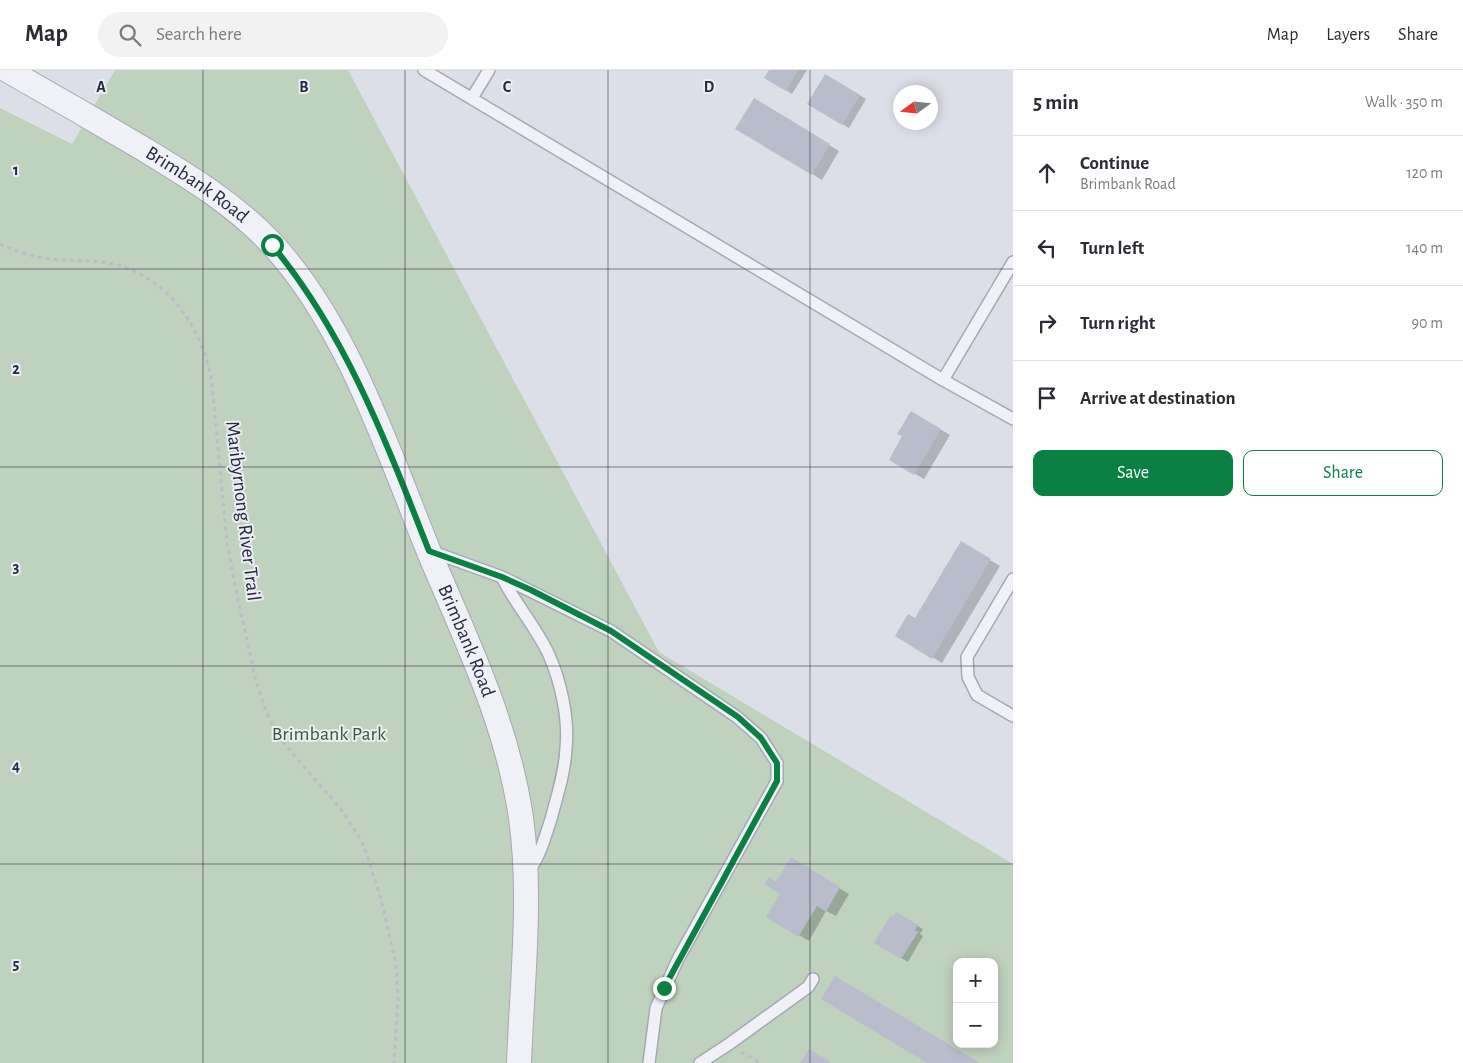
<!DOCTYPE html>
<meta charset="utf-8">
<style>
body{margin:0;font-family:"Alegreya Sans",sans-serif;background:#f2f2f3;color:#2b2b33}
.controls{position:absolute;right:15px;bottom:15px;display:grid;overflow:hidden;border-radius:10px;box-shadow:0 2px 12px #0003}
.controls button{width:45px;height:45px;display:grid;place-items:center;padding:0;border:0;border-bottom:1px solid #e1e1e2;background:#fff;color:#2b2b33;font:25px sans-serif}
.compass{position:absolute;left:893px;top:15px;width:45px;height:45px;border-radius:50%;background:#fff;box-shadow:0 2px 12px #0003;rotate:255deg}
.stop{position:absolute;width:15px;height:15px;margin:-11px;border:4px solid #0b8043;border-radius:50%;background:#fff}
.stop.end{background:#0b8043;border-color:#fff;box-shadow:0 1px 5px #0008}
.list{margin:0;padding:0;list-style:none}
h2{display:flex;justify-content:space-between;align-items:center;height:65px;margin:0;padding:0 20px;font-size:21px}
h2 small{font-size:16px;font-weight:400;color:#7c7c81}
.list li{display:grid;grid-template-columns:32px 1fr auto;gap:15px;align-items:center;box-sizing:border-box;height:75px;padding:0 20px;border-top:1px solid #e1e1e2}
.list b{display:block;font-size:19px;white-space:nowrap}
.list p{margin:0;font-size:16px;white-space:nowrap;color:#7c7c81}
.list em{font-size:16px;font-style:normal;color:#7c7c81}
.actions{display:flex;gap:10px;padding:15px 20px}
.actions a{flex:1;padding:11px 0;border:1px solid #0b8043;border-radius:10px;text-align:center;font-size:18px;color:#0b8043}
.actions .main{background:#0b8043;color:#fff}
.icon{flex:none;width:28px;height:28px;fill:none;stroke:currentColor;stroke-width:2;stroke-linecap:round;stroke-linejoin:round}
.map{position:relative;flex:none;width:1013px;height:993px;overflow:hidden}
header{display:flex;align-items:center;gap:30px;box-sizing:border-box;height:70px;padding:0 25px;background:#fff;border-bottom:1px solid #e1e1e2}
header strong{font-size:24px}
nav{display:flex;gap:28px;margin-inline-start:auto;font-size:18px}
.search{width:350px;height:45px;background:#f2f2f3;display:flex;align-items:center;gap:12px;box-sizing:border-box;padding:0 18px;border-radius:28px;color:#7c7c81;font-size:19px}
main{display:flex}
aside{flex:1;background:#fff}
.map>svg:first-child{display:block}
</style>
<header>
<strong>Map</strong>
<div class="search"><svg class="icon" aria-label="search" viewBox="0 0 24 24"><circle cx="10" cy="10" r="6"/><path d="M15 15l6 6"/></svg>Search here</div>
<nav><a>Map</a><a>Layers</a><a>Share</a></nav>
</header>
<main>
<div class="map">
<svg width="1013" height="993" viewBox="0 0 1013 993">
<rect width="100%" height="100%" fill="#dddfe8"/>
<path fill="#bfd2bd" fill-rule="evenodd" d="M 115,0 L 348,0 L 659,582 L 1013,794 L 1013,993 L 0,993 L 0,38 L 72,74 ZM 957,892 L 994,892 L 994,974 L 957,974 Z"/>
<path fill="#0003" d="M 771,0 L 807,0 L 792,24 L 766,8 Z
M 826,5 L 866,29 L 849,58 L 809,34 Z
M 754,30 L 839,81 L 822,110 L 737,59 Z
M 911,342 L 950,365 L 924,409 L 890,389 L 904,366 Z
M 961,473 L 1000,496 L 942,593 L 897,566 L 915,549 Z
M 791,789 L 849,824 L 836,846 L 826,841 L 809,871 L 768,847 L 782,823 L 777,813 Z
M 897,844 L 923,859 L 920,864 L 923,866 L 908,892 L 876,873 Z"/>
<path fill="#b9bdcb" d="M 769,0 L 798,0 L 786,21 L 764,8 Z
M 825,4 L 860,25 L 842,55 L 807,34 Z
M 754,28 L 830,74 L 812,105 L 735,59 Z
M 911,341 L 941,359 L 914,405 L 889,390 L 902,366 L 897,364 Z
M 961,471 L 991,489 L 932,589 L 895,566 L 908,544 L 915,548 Z
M 791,787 L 840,817 L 826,842 L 817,836 L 798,867 L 766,847 L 780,824 L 764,814 L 769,807 L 776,812 Z
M 896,842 L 918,855 L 915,860 L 918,862 L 901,889 L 874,873 L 891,845 L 894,847 Z
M 835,906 L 980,993 L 927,993 L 821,929 Z
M 809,979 L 831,992 L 830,993 L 800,993 Z"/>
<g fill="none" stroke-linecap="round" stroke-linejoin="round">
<defs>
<path id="lane" d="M 424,0 L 943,310 L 1013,349
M 472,28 L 489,0
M 943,310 L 1013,192
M 430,481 L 502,507 L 611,561 L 737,647 L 761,668 L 777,693 L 777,711 L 678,889 L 656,938 L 649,993
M 502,507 C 515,534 537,558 549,585 C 561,612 569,649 566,678 C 565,702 557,726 551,749 C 545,767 540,786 529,801
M 1013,509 L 967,587 L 968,607 L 977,625 L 1013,646
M 700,993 L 729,974 L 808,917 L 813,909"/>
<g id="street">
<path id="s1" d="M 7,0 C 53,26 98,52 142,78 C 188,106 235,134 272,174 C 347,255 388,381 429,482 C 466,570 507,652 521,748 C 532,826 522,913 519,993"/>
</g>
</defs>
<use href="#lane" stroke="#a6a9b5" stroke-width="14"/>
<use href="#street" stroke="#a6a9b5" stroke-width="26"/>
<path stroke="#bbbdc6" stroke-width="3" stroke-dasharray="4 4" stroke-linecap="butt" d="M 0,174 C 14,180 29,186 44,188 C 65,192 87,189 109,193 C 167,205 203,257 212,313 L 227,473 L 234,510 L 256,612 L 266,641 L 276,662 L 286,676 L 342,740 L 362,772 L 368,788 L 381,829 L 396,894 L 398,929 L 394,993
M 741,982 L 760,993"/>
<use href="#lane" stroke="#f0f1f6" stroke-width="11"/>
<use href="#street" stroke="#f0f1f6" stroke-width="24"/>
</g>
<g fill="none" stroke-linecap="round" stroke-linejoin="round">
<path stroke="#0b8043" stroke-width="6" d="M 272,175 C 346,264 387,374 429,481 L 502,507 L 531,520 L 611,561 L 738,647 L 761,668 L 777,693 L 777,711 L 664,918"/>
</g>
<path fill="none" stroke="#252a3f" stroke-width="1" stroke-opacity="0.55" d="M 203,0 L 203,993M 405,0 L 405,993M 608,0 L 608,993M 810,0 L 810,993M 0,199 L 1013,199M 0,397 L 1013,397M 0,596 L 1013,596M 0,794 L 1013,794"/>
<g text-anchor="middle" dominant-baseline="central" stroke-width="4" stroke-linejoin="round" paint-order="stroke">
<g font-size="20" fill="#252a3f" stroke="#eceef5">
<text stroke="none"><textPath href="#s1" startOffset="222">Brimbank Road</textPath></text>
<text transform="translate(243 441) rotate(83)">Maribyrnong River Trail</text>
<text stroke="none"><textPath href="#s1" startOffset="762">Brimbank Road</textPath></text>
</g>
<g font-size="20" fill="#325c31" stroke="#eceef5">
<text x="329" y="664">Brimbank Park</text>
</g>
</g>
<g font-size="16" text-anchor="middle" font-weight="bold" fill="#252a3f" stroke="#eceef5" stroke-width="4" stroke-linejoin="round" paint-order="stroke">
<text x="101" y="22">A</text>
<text x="304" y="22">B</text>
<text x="507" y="22">C</text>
<text x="709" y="22">D</text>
<text x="16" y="105">1</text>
<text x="16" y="304">2</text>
<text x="16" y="502">3</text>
<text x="16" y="701">4</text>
<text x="16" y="899">5</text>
</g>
</svg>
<div class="controls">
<button>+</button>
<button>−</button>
</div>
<svg class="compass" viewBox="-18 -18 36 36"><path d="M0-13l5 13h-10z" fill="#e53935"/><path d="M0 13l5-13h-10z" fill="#7c7c81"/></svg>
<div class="stop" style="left:272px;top:175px"></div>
<div class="stop end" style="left:664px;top:918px"></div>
</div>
<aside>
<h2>5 min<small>Walk · 350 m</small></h2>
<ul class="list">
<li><svg class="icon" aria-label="ahead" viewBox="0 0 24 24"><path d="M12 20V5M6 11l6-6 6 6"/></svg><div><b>Continue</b><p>Brimbank Road</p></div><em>120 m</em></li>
<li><svg class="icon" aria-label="left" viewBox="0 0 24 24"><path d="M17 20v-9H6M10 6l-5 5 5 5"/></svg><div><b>Turn left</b></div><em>140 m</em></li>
<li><svg class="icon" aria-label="right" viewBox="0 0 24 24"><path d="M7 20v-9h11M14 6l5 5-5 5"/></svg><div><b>Turn right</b></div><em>90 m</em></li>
<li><svg class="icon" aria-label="arrive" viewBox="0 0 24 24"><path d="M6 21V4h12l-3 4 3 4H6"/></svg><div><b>Arrive at destination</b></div></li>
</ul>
<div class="actions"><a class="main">Save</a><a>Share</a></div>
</aside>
</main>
